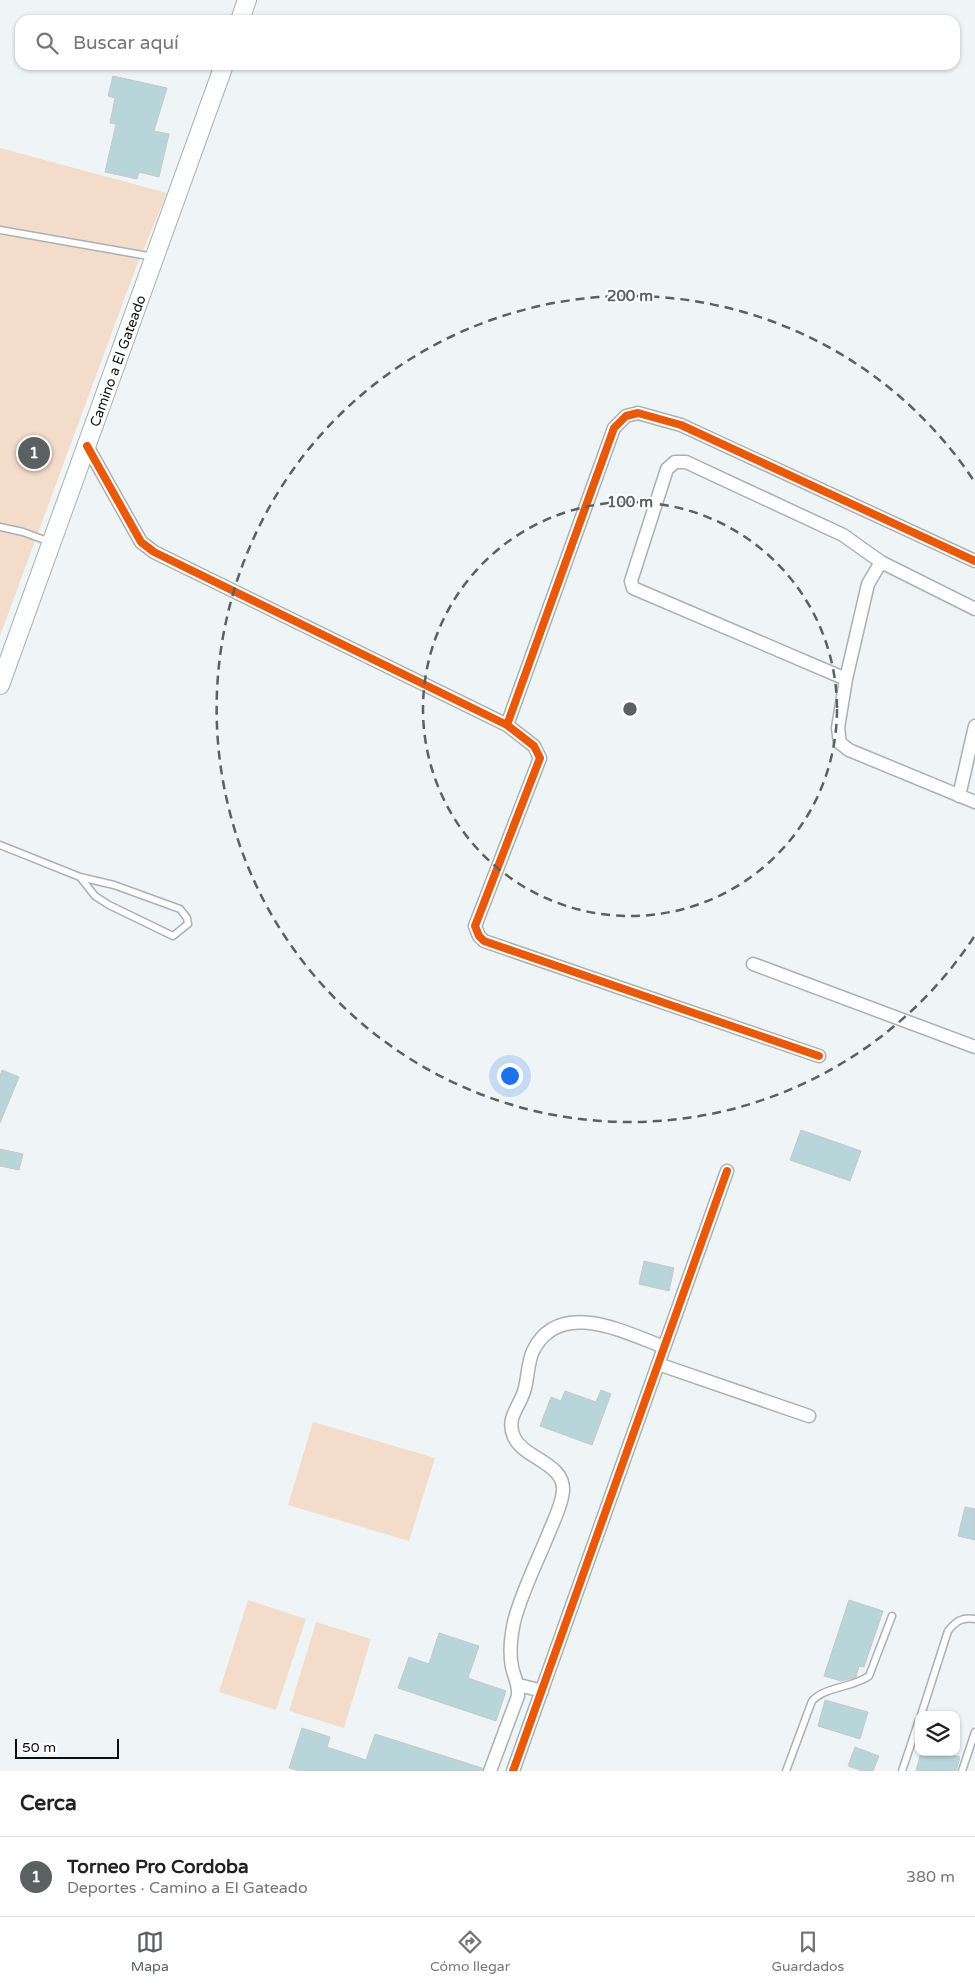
<!DOCTYPE html>
<html lang="es">
<meta charset="utf-8">
<style>
body{margin:0;font-family:"Varela Round",sans-serif;background:#f2f2f2;color:#222}
.controls{position:absolute;right:15px;bottom:15px;display:grid;overflow:hidden;border-radius:10px;box-shadow:0 1px 4px #0004}
.controls button{width:45px;height:45px;display:grid;place-items:center;padding:0;border:0;border-bottom:1px solid #e0e0e0;background:#fff;color:#222;font:25px sans-serif}
.scale{position:absolute;left:15px;bottom:12px;width:104px;box-sizing:border-box;padding-left:5px;border:2px solid #0b0f0f;border-top:0;font-size:14px;line-height:18px;white-space:nowrap;color:#0b0f0f;-webkit-text-stroke:4px #fff;paint-order:stroke}
.you{position:absolute;left:509px;top:1075px;width:18px;height:18px;margin:-12px;border:4px solid #fff;border-radius:50%;background:#1a73e8;box-shadow:0 0 0 8px #1a73e833}
.badge{display:grid;place-items:center;width:32px;height:32px;border-radius:50%;background:#5b6060;color:#fff;font-size:16px;font-weight:700}
.pin{position:absolute;translate:-50% -50%;border:2px solid #fff;box-shadow:0 1px 5px #0006}
.list{margin:0;padding:0;list-style:none}
h2{display:flex;justify-content:space-between;align-items:center;height:65px;margin:0;padding:0 20px;font-size:21px}
h2 small{font-size:16px;font-weight:400;color:#767676}
.list li{display:grid;grid-template-columns:32px 1fr auto;gap:15px;align-items:center;box-sizing:border-box;height:80px;padding:0 20px;border-top:1px solid #e0e0e0}
.list b{display:block;font-size:19px;white-space:nowrap}
.list p{margin:0;font-size:16px;white-space:nowrap;color:#767676}
.list em{font-size:16px;font-style:normal;color:#767676}
.icon{flex:none;width:28px;height:28px;fill:none;stroke:currentColor;stroke-width:2;stroke-linecap:round;stroke-linejoin:round}
.map{position:relative;flex:none;width:975px;height:1771px;overflow:hidden}
.search{position:absolute;background:#fff;box-shadow:0 1px 4px #0004;left:15px;right:15px;top:15px;height:55px;display:flex;align-items:center;gap:12px;box-sizing:border-box;padding:0 18px;border-radius:15px;color:#767676;font-size:19px}
.sheet{height:145px;background:#fff}
nav{display:flex;justify-content:space-around;align-items:center;box-sizing:border-box;height:70px;border-top:1px solid #e0e0e0;background:#fff;font-size:14px;color:#767676}
nav a{display:grid;justify-items:center;gap:2px}
nav .on{color:#5b6060}
.map>svg:first-child{display:block}
</style>
<div class="map">
<svg width="975" height="1771" viewBox="0 0 975 1771">
<rect width="100%" height="100%" fill="#eff5f6"/>
<path fill="#f4dccb" d="M 0,148 L 167,193 L 135,270 L 0,636 Z
M 313,1422 L 435,1458 L 409,1541 L 288,1505 Z
M 248,1600 L 306,1619 L 276,1710 L 219,1692 Z
M 316,1622 L 371,1639 L 344,1728 L 289,1711 Z"/>
<path fill="#b8d5d9" stroke="#c5c9ca" d="M 113,76 L 167,88 L 154,131 L 169,134 L 159,177 L 139,172 L 137,179 L 105,172 L 116,124 L 110,123 L 115,98 L 108,96 Z
M 2,1070 L 19,1077 L 0,1123 L 0,1076 Z
M 801,1130 L 861,1151 L 850,1181 L 790,1160 Z
M 0,1149 L 23,1154 L 19,1170 L 0,1166 Z
M 644,1261 L 674,1268 L 669,1291 L 639,1284 Z
M 601,1390 L 611,1394 L 592,1445 L 540,1426 L 551,1397 L 561,1401 L 565,1391 L 596,1402 Z
M 965,1507 L 975,1509 L 975,1540 L 958,1536 Z
M 849,1600 L 883,1611 L 864,1667 L 859,1666 L 856,1677 L 841,1681 L 824,1676 Z
M 439,1633 L 479,1646 L 468,1678 L 506,1691 L 496,1721 L 398,1688 L 409,1657 L 429,1664 Z
M 825,1700 L 868,1712 L 860,1739 L 818,1726 Z
M 302,1728 L 330,1737 L 327,1747 L 366,1760 L 375,1734 L 482,1768 L 482,1771 L 300,1771 L 289,1768 Z
M 855,1747 L 879,1756 L 873,1771 L 862,1771 L 848,1766 Z
M 921,1752 L 941,1752 L 960,1757 L 956,1771 L 916,1771 Z"/>
<g fill="none" stroke-linecap="round" stroke-linejoin="round">
<defs>
<path id="lane" d="M 0,230 L 154,257
M 0,527 L 23,532 L 50,542
M 0,845 L 80,877 L 114,885 L 180,909 L 187,918 L 188,924 L 173,936 L 109,905 L 95,896 L 80,877
M 921,1715 L 948,1631 C 956,1621 962,1617 975,1619
M 786,1771 L 812,1701 C 826,1686 852,1688 869,1676 L 892,1616
M 902,1771 L 919,1720
M 962,1771 L 975,1732"/>
<path id="street" d="M 87,446 L 141,542 L 154,552 L 507,725 L 534,746 L 540,758 L 475,926 L 479,936 L 484,941 L 819,1056
M 881,562 L 868,584 L 846,679 L 838,728 L 840,743 L 849,750 L 975,802
M 846,679 L 633,588 L 631,581 L 667,469 L 675,462 L 686,462 L 843,535 L 881,562 L 975,609
M 507,725 L 614,428 L 626,416 L 638,413 L 681,425 L 975,561
M 959,796 L 975,726
M 753,964 L 975,1047
M 658,1364 L 809,1416
M 519,1685 L 542,1691
M 490,1771 L 518,1696 C 519,1684 514,1677 512,1667 C 509,1652 511,1636 514,1622 C 521,1593 539,1558 550,1530 C 555,1518 562,1504 563,1491 C 565,1463 524,1459 514,1437 C 505,1417 521,1406 525,1388 C 528,1376 528,1361 533,1351 C 559,1298 624,1332 664,1347
M 513,1771 L 727,1171"/>
<path id="secondary" d="M 240,20 L 247,0
M 0,685 L 224,65"/>
</defs>
<use href="#lane" stroke="#acb0b1" stroke-width="9"/>
<use href="#street" stroke="#acb0b1" stroke-width="15"/>
<use href="#secondary" stroke="#acb0b1" stroke-width="20"/>
<use href="#lane" stroke="#fdfefe" stroke-width="6"/>
<use href="#street" stroke="#fdfefe" stroke-width="12"/>
<use href="#secondary" stroke="#fdfefe" stroke-width="18"/>
<defs>
<path id="cycleway" d="M 87,446 L 141,542 L 154,552 L 507,725 L 534,746 L 540,758 L 475,926 L 479,936 L 484,941 L 819,1056
M 507,725 L 614,428 L 626,416 L 638,413 L 681,425 L 975,561
M 513,1771 L 727,1171"/>
</defs>
<use href="#cycleway" stroke="#fff" stroke-width="11"/>
<use href="#cycleway" stroke="#e8590c" stroke-width="8"/>
</g>
<g fill="none" stroke="#5b6060" stroke-width="2.5" stroke-dasharray="9 6">
<circle cx="630" cy="709" r="207"/>
<path d="M974 937A413 413 0 1 1 974 481"/>
</g>
<g text-anchor="middle" dominant-baseline="central" stroke-width="4" stroke-linejoin="round" paint-order="stroke">
<g font-size="14" fill="#0b0f0f" stroke="#fff">
<text transform="translate(118 361) rotate(-70)">Camino a El Gateado</text>
</g>
</g>
<circle cx="630" cy="709" r="8" fill="#5b6060" stroke="#fff" stroke-width="2.5"/>
<g font-size="15" text-anchor="middle" font-weight="bold" fill="#5b6060" stroke="#fff" stroke-width="4" stroke-linejoin="round" paint-order="stroke">
<text x="630" y="301">200 m</text>
<text x="630" y="507">100 m</text>
</g>
</svg>
<div class="controls">
<button><svg class="icon" aria-label="layers" viewBox="0 0 24 24"><path d="M12 4l9 5-9 5-9-5zM3 14l9 5 9-5"/></svg></button>
</div>
<div class="scale">50 m</div>
<div class="you"></div>
<div class="pin badge" style="left:34px;top:453px">1</div>
<div class="search"><svg class="icon" aria-label="search" viewBox="0 0 24 24"><circle cx="10" cy="10" r="6"/><path d="M15 15l6 6"/></svg>Buscar aquí</div>
</div>
<section class="sheet">
<h2>Cerca<small></small></h2>
<ul class="list">
<li><span class="badge">1</span><div><b>Torneo Pro Cordoba</b><p>Deportes · Camino a El Gateado</p></div><em>380 m</em></li>
</ul>
</section>
<nav>
<a class="on"><svg class="icon" aria-label="map" viewBox="0 0 24 24"><path d="M3 6l6-2 6 2 6-2v14l-6 2-6-2-6 2zM9 4v14M15 6v14"/></svg>Mapa</a>
<a><svg class="icon" aria-label="directions" viewBox="0 0 24 24"><path d="M12 3l9 9-9 9-9-9zM9 14v-3h6M13 9l2 2-2 2"/></svg>Cómo llegar</a>
<a><svg class="icon" aria-label="saved" viewBox="0 0 24 24"><path d="M7 4h10v16l-5-4-5 4z"/></svg>Guardados</a>
</nav>
